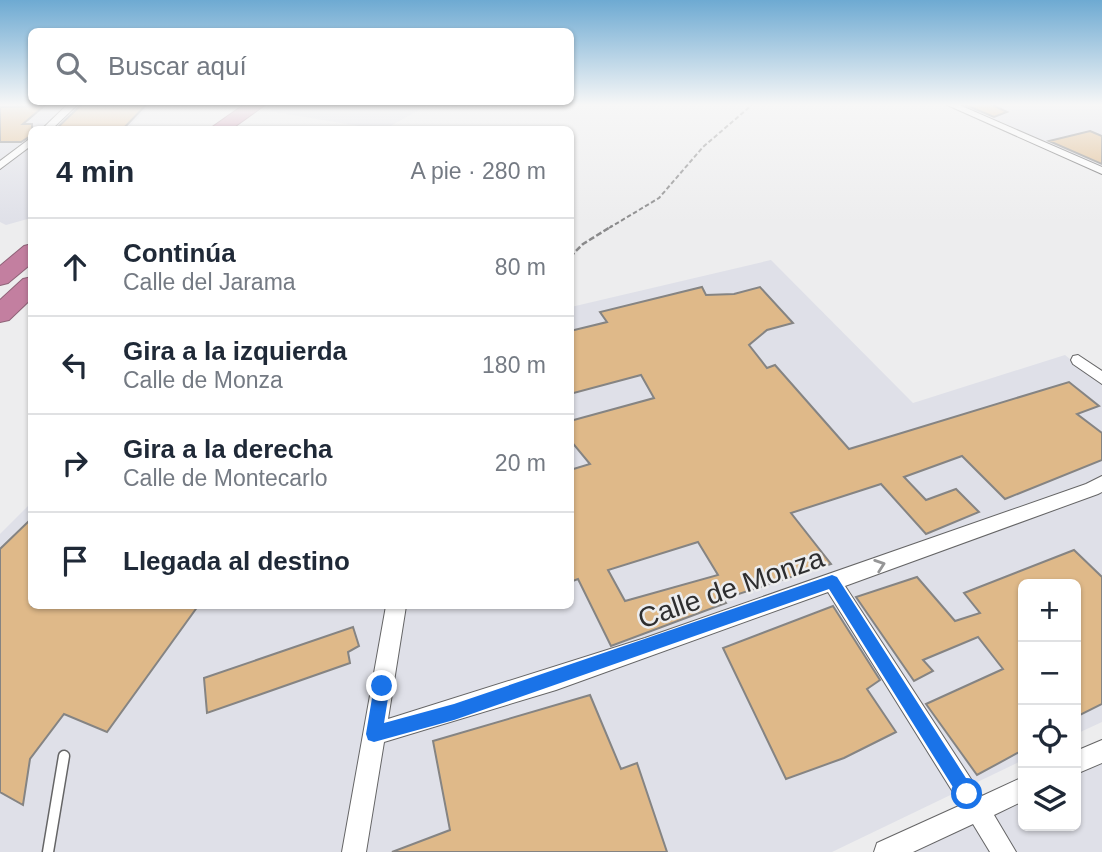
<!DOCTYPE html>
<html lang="es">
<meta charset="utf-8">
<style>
body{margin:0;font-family:Arial,sans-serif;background:#f2f2f3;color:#1f2937}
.controls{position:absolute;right:21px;bottom:21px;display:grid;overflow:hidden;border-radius:10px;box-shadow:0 2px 5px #0004}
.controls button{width:63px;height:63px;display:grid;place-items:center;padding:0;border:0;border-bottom:2px solid #e0e1e3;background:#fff;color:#1f2937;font:35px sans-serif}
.stop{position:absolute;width:21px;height:21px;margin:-16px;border:5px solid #1a73e8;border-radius:50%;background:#fff}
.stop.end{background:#1a73e8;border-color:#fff;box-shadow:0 2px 7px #0008}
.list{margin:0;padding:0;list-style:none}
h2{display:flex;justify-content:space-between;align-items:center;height:91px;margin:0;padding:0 28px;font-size:30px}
h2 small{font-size:23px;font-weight:400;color:#747a83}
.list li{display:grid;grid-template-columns:46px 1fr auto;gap:21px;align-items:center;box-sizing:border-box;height:98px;padding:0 28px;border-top:2px solid #e0e1e3}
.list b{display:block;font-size:26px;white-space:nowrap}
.list p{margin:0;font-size:23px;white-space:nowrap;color:#747a83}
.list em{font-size:23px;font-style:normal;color:#747a83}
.icon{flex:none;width:38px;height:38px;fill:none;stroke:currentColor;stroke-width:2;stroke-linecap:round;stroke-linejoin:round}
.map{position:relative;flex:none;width:1102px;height:852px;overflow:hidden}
.search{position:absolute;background:#fff;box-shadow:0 2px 5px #0004;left:28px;top:28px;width:546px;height:77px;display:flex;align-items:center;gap:18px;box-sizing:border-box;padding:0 24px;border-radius:10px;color:#747a83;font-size:26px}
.panel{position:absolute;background:#fff;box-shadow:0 2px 5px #0004;left:28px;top:126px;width:546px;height:483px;border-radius:10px}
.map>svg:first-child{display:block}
</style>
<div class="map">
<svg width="1102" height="852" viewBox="0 0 1102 852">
<rect width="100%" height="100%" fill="#ededee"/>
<path fill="#dfe0e8" d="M 0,104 L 152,104 L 127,129 L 32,130 L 31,218 L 6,225 L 0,222 Z
M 279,104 L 430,104 L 383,130 L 269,111 Z
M 958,104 L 1102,104 L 1102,167 L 1061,150 Z
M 771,260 L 913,403 L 1065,355 L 1102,385 L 1102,722 L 1076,734 L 1076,584 L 1023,584 L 1023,760 L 832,852 L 0,852 L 0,534 L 31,503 L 32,606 L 570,606 L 571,307 Z
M 1102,763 L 1102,852 L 913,852 L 1023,800 L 1023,826 L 1076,826 L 1076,775 Z"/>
<path fill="#dfb989" stroke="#858483" stroke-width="2" fill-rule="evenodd" d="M 82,104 L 147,104 L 122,130 L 56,129 Z
M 963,104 L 991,104 L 1007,112 L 994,117 Z
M 44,106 L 23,124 L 32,124 L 32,135 L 21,142 L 0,142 L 0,107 Z
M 1090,131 L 1102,136 L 1102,164 L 1049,141 Z
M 702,287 L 706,295 L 734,294 L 760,287 L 793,323 L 767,330 L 749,345 L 767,368 L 775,365 L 849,449 L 1069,382 L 1099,406 L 1077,414 L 1102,433 L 1102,460 L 1005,499 L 962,456 L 904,477 L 926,500 L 956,489 L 979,512 L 926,534 L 881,484 L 791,513 L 831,564 L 723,599 L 726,603 L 611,646 L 578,579 L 570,582 L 570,470 L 590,464 L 570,440 L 570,421 L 654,398 L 641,375 L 570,394 L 570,331 L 607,322 L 600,312 ZM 698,542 L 718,575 L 625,601 L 608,570 Z
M 32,518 L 32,606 L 198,606 L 107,732 L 64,714 L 30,759 L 23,805 L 0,792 L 0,549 Z
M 1074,550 L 1102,577 L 1102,704 L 1076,717 L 1076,584 L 1023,584 L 1023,750 L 977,775 L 926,704 L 1003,669 L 978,637 L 923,660 L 933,671 L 914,681 L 856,597 L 917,577 L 955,621 L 980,613 L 964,593 Z
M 833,606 L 880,680 L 867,689 L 896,732 L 844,758 L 786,779 L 723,648 Z
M 353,627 L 359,646 L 348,652 L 350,663 L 207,713 L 204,678 Z
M 590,695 L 621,769 L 637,763 L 667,852 L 392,852 L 450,830 L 433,741 Z"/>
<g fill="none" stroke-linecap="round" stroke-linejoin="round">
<defs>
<path id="service" d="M 48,852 L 64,756"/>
<path id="minor" d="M 68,104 L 78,104 L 51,130 L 41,130 Z
M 945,104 L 957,104 L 1102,167 L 1102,174 Z
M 32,137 L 32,145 L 0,169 L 0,161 Z
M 1078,355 L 1102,371 L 1102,384 L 1073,364 L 1071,360 L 1073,356 Z
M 1102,476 L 1102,492 L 1098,494 L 845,586 L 982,796 L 1023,777 L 1023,801 L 994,815 L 1016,852 L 990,852 L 973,824 L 913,852 L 874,852 L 877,843 L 961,805 L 828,592 L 556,690 L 384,742 L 366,852 L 342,852 L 386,606 L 406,606 L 388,719 L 645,638 L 1086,484 Z
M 1102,740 L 1102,763 L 1076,774 L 1076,751 Z"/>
<path id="motorway" d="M 245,104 L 266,104 L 230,130 L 208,130 Z
M 32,244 L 32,263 L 8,283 L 0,285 L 0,266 L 24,246 Z
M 32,277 L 32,298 L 9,320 L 0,322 L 0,300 L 23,279 Z"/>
</defs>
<use href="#service" stroke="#656566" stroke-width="13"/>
<use href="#minor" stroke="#656566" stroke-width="2"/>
<use href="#motorway" stroke="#8f6378" stroke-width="2"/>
<path stroke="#8a8a8b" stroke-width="2" stroke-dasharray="4.5 2.5" stroke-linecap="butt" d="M 609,228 L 659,198 L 703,147 L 753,104"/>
<path stroke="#8a8a8b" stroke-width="2.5" stroke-dasharray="6 2.5" stroke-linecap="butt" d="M 570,257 L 583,244 L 612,226"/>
<use href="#service" stroke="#fff" stroke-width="10"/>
<use href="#minor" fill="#fff" fill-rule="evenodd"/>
<use href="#motorway" fill="#c37fa0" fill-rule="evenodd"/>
</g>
<defs><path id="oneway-chevron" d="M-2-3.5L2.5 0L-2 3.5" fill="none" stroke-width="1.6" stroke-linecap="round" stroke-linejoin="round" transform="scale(1.75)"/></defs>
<use stroke="#969697" href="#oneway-chevron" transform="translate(880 565) rotate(-19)"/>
<linearGradient id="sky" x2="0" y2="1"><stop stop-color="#6eaad2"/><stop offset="0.47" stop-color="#f7f7f7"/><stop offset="1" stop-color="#f7f7f7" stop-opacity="0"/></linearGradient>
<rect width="1102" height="223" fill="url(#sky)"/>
<path fill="#1a73e8" d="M 832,575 L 837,577 L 973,789 L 975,794 L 973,800 L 967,803 L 961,800 L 829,589 L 454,720 L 374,742 L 368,740 L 366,734 L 374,686 L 376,681 L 382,679 L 387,681 L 390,686 L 384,723 L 454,704 Z"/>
<g text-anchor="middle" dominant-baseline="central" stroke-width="5" stroke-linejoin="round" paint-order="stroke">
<g font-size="28" fill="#2e2e2f" stroke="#ededee">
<text transform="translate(731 588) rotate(-19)">Calle de Monza</text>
</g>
</g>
</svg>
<div class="controls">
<button>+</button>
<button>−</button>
<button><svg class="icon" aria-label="locate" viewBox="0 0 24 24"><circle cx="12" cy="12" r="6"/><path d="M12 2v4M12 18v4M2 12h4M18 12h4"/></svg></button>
<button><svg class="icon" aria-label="layers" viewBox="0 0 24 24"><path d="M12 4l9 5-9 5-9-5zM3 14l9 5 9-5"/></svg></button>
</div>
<div class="stop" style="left:967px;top:794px"></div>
<div class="stop end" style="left:382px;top:686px"></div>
<div class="search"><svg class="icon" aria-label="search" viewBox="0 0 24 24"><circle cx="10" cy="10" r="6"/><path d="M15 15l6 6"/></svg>Buscar aquí</div>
<section class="panel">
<h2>4 min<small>A pie · 280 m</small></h2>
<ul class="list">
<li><svg class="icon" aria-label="ahead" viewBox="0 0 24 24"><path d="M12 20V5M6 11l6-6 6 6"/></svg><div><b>Continúa</b><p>Calle del Jarama</p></div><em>80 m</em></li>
<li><svg class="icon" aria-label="left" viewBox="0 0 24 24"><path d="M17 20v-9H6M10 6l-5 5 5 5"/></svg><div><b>Gira a la izquierda</b><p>Calle de Monza</p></div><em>180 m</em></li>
<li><svg class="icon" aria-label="right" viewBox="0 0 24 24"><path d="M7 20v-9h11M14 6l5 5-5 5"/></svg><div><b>Gira a la derecha</b><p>Calle de Montecarlo</p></div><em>20 m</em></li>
<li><svg class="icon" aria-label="arrive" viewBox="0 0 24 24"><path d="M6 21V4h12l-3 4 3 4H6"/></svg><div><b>Llegada al destino</b></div></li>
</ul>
</section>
</div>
